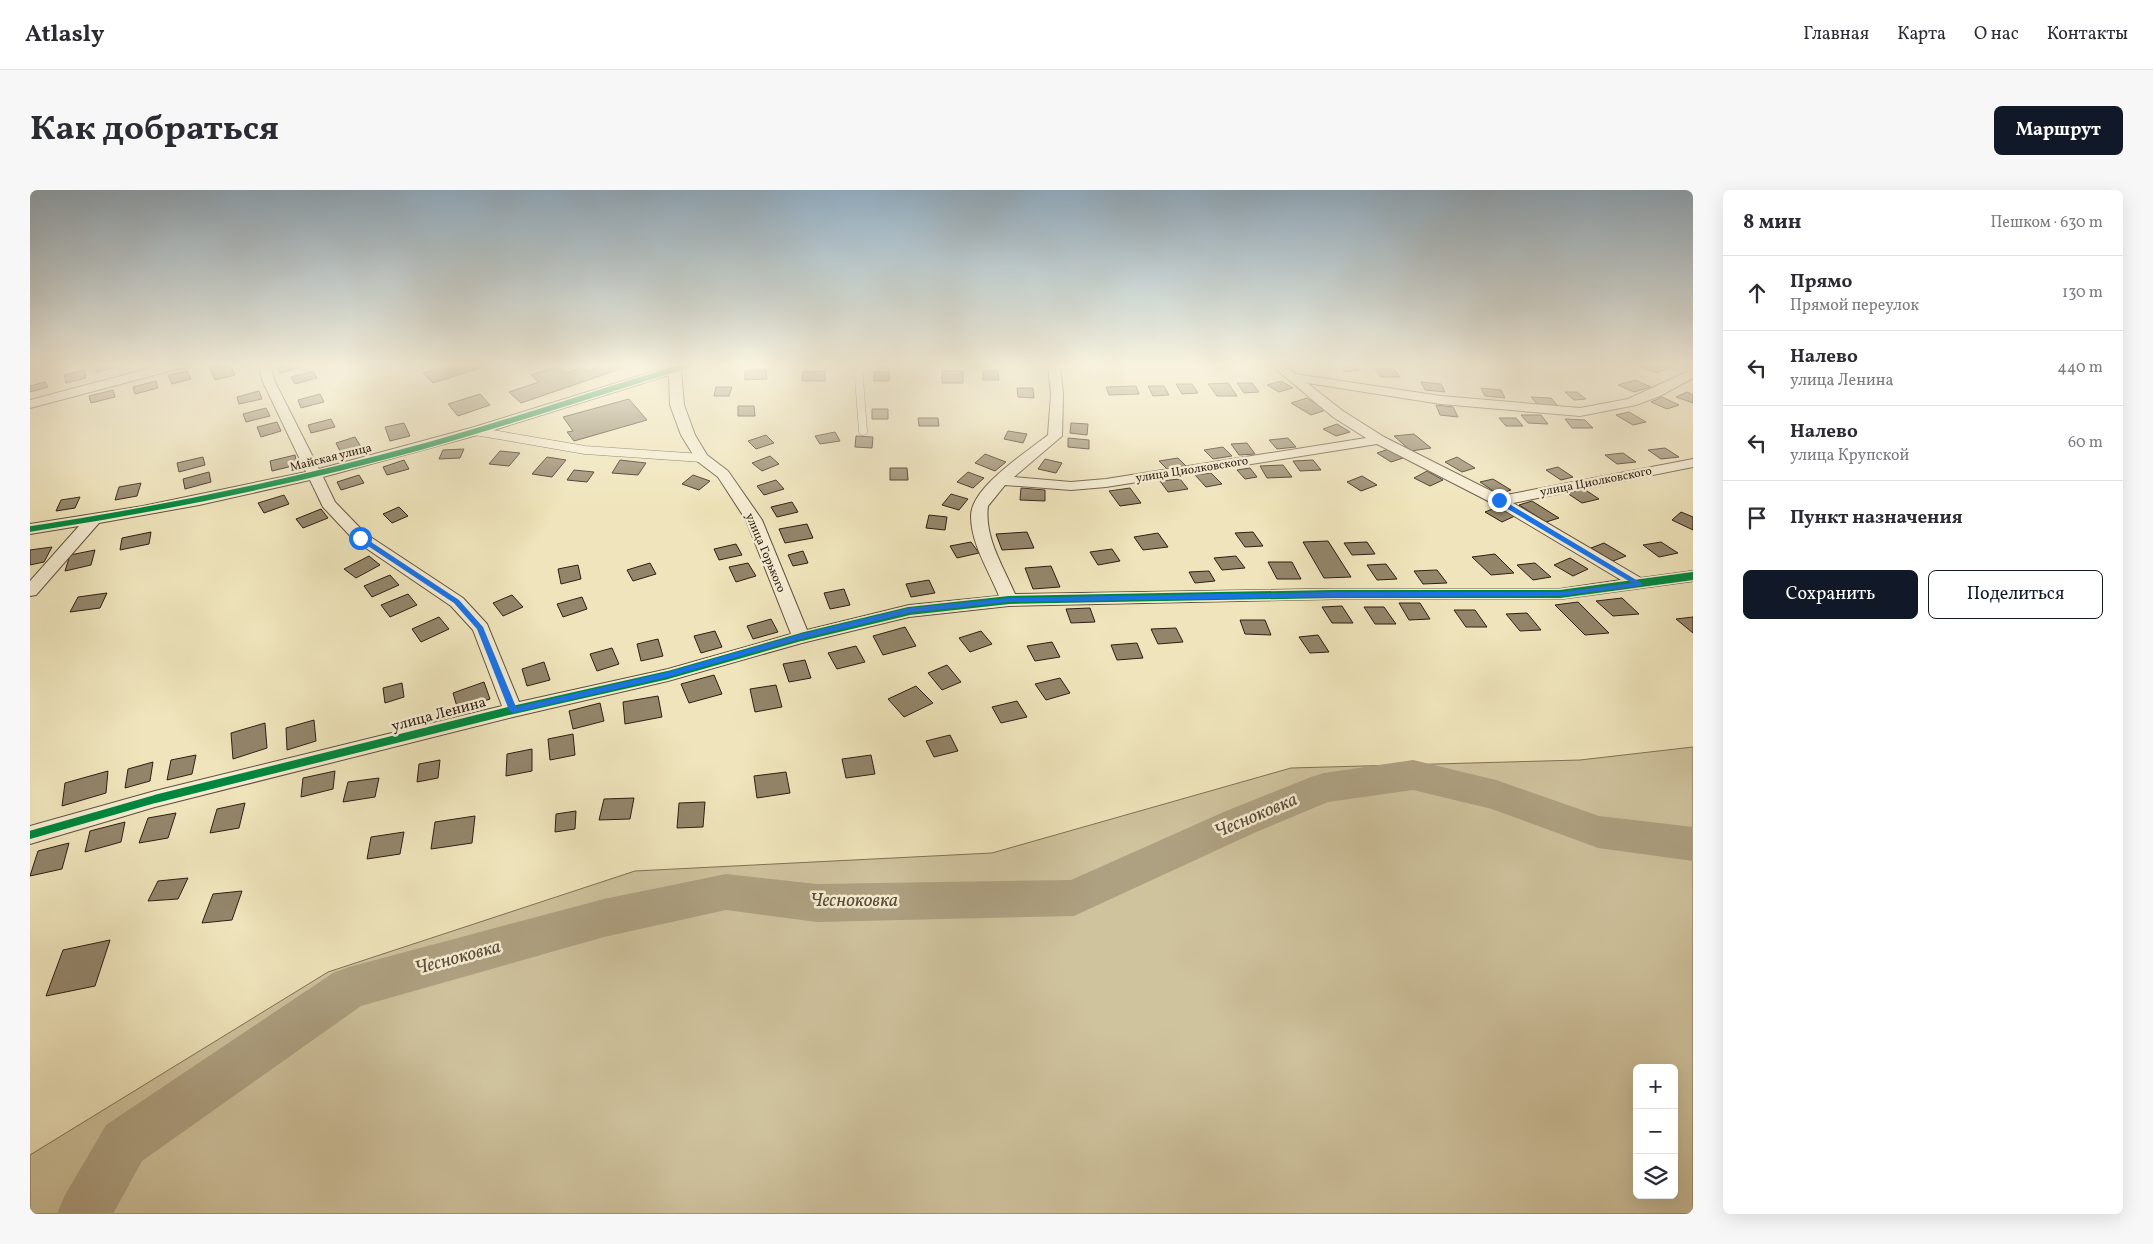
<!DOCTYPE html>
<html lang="ru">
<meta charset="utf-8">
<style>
body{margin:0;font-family:Vollkorn,serif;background:#f7f7f7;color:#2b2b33}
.controls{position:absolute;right:15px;bottom:15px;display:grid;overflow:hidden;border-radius:8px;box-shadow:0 5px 20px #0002}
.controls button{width:45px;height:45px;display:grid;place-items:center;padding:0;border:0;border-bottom:1px solid #e1e1e2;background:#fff;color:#2b2b33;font:25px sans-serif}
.stop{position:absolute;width:15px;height:15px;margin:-11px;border:4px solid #1a73e8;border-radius:50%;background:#fff}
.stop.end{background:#1a73e8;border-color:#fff;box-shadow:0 1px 5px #0008}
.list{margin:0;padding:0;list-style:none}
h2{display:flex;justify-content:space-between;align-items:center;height:65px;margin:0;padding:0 20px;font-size:21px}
h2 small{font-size:16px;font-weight:400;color:#7c7c81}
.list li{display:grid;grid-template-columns:32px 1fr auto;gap:15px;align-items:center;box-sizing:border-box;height:75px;padding:0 20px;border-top:1px solid #e1e1e2}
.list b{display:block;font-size:19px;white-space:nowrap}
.list p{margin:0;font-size:16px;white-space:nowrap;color:#7c7c81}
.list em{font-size:16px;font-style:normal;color:#7c7c81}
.actions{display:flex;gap:10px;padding:15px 20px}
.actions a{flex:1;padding:11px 0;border:1px solid #111827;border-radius:8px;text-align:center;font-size:18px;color:#111827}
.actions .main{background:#111827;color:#fff}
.icon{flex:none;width:28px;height:28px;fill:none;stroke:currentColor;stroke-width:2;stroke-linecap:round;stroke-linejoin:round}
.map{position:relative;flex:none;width:1663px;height:1024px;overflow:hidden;border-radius:8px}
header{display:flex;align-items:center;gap:30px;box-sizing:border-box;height:70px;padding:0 25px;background:#fff;border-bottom:1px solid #e1e1e2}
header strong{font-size:24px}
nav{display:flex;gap:28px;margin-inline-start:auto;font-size:18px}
.intro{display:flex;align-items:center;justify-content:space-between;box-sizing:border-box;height:120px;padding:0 30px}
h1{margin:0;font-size:35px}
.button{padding:12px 22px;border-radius:8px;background:#111827;color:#fff;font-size:18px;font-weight:700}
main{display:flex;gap:30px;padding:0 30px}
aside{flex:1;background:#fff;border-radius:8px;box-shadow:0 5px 20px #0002}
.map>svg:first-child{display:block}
</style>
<header>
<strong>Atlasly</strong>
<nav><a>Главная</a><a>Карта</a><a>О нас</a><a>Контакты</a></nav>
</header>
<div class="intro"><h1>Как добраться</h1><a class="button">Маршрут</a></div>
<main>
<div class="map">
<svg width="1663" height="1024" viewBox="0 0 1663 1024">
<rect width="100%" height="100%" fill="#efe4bb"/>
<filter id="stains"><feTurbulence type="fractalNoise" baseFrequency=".004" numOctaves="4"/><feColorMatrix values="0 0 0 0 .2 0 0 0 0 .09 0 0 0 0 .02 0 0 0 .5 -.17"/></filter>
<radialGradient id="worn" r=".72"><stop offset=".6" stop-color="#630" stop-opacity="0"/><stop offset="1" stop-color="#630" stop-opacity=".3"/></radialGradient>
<path fill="#cfc39e" stroke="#807158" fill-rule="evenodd" d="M 1663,557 L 1663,1024 L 0,1024 L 0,965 L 298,782 L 605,681 L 962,663 L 1261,578 L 1550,570 ZM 1607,878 L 1644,878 L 1644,1005 L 1607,1005 Z"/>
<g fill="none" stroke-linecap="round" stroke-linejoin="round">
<path fill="#aea182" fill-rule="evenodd" d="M 1383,570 L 1466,590 L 1569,626 L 1663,637 L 1663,671 L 1568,658 L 1462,619 L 1383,600 L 1298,612 L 1224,643 L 1044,726 L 787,732 L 696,720 L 574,747 L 331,816 L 112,971 L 83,1024 L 27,1024 L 35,1005 L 76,935 L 303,783 L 319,777 L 574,709 L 696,684 L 787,694 L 1041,690 L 1196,621 L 1281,587 L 1294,583 Z"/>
</g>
<path fill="#93856a" stroke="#301f13" d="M 65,175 L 90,175 L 90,176 L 67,182 Z
M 200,175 L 205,185 L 185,190 L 179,176 Z
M 270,175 L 271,177 L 250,183 L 246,176 Z
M 419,175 L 459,175 L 403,193 L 393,183 Z
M 574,175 L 588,175 L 593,178 L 491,213 L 479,202 L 509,192 L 501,185 L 529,176 L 537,183 L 554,177 L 558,181 Z
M 1307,175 L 1323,175 L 1329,180 L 1315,182 Z
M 1607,175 L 1637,175 L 1642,177 L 1626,183 Z
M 1345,179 L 1364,179 L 1370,187 L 1351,187 Z
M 54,180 L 56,188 L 36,193 L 34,185 Z
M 736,180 L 737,189 L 715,190 L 715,181 Z
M 157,181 L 161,189 L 142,194 L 138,185 Z
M 283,181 L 287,188 L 265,194 L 261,187 Z
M 795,181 L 795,191 L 772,191 L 773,182 Z
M 912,181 L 933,181 L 933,193 L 912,193 Z
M 953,181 L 968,181 L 969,190 L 953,190 Z
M 844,182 L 859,182 L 859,191 L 844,191 Z
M 1605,190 L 1621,197 L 1604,202 L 1588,195 Z
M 126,191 L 128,198 L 105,204 L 103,197 Z
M 1251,191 L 1263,198 L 1249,202 L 1237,195 Z
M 15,192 L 18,197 L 0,202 L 0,196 Z
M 1391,192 L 1411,194 L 1415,202 L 1395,200 Z
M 1198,193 L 1207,206 L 1187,206 L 1178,194 Z
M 1207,193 L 1222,193 L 1229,202 L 1214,203 Z
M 1146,194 L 1162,194 L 1168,203 L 1152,204 Z
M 1106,196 L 1109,204 L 1079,205 L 1076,197 Z
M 1118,196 L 1134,196 L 1139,205 L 1123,206 Z
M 686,197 L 702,197 L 699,206 L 684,206 Z
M 987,198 L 1003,198 L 1004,208 L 988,207 Z
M 1451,198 L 1471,200 L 1475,208 L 1455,206 Z
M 83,200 L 85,207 L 61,213 L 59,206 Z
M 229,201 L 232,209 L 209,214 L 207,207 Z
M 1535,202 L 1547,202 L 1556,209 L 1544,210 Z
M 1657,202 L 1663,205 L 1663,213 L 1646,207 Z
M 290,204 L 294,212 L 271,218 L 268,210 Z
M 450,204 L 460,215 L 428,226 L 418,214 Z
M 1501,207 L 1521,208 L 1528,216 L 1508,215 Z
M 1632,207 L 1649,215 L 1637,219 L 1621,212 Z
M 1277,208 L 1296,220 L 1281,225 L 1261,213 Z
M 599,209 L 617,230 L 544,251 L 537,242 L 543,241 L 533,227 Z
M 1406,215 L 1423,217 L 1428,227 L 1410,225 Z
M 708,216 L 724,216 L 725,226 L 708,226 Z
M 236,218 L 240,226 L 216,232 L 213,224 Z
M 842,219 L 858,219 L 858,229 L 842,229 Z
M 1599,222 L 1616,232 L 1603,235 L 1586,225 Z
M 1491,225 L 1511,225 L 1518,234 L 1498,233 Z
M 888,228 L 908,228 L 909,236 L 889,236 Z
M 1469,228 L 1486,228 L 1493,236 L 1476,236 Z
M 301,229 L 305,237 L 281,243 L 278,235 Z
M 1535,229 L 1555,230 L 1563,238 L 1542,238 Z
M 247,232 L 251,241 L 231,247 L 227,237 Z
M 374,233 L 380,246 L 360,251 L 355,237 Z
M 1041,233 L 1058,234 L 1057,245 L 1040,243 Z
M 1307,234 L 1320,242 L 1306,246 L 1293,239 Z
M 978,241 L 997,244 L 993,253 L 974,249 Z
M 805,242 L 810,251 L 790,254 L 785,246 Z
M 1384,244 L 1401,258 L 1381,261 L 1364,246 Z
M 736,245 L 744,253 L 726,259 L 718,251 Z
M 826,246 L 843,247 L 842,258 L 825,257 Z
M 325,247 L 331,257 L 311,263 L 306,253 Z
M 1038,248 L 1059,250 L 1059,259 L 1038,257 Z
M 1258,248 L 1266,257 L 1247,259 L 1239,250 Z
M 1217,253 L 1225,264 L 1209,265 L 1201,254 Z
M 1193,257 L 1202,266 L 1183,269 L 1174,260 Z
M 1362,258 L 1376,267 L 1361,272 L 1347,263 Z
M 1635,258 L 1649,267 L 1631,269 L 1618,260 Z
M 434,259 L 430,268 L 409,269 L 413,260 Z
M 470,261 L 490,263 L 479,276 L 459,274 Z
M 1593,263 L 1606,272 L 1587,274 L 1575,265 Z
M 955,264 L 976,272 L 965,281 L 945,273 Z
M 265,265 L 267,275 L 242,281 L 240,271 Z
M 740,266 L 749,274 L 732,281 L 722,273 Z
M 173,267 L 175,275 L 149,282 L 147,273 Z
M 517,267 L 536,270 L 522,287 L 502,284 Z
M 1427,267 L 1445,278 L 1432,282 L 1415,272 Z
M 1148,268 L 1157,277 L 1138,280 L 1129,271 Z
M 1015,269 L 1032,273 L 1026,283 L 1008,279 Z
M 374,270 L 379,279 L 357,285 L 353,277 Z
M 590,270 L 616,273 L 608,285 L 582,283 Z
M 1283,270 L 1291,280 L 1270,281 L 1263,271 Z
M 1253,275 L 1262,287 L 1237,288 L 1230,276 Z
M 1528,277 L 1543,287 L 1531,290 L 1516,280 Z
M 860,278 L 877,278 L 878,290 L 860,290 Z
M 1220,278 L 1227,287 L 1215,289 L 1207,280 Z
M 544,280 L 564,282 L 557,292 L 537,290 Z
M 1397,281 L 1413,290 L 1400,296 L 1384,288 Z
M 179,282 L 181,292 L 155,299 L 153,289 Z
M 938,282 L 954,288 L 943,298 L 927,292 Z
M 1181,283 L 1192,294 L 1176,297 L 1165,285 Z
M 329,285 L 334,293 L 311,300 L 307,292 Z
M 663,285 L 680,291 L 669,300 L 652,294 Z
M 1332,286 L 1347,295 L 1331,301 L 1317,292 Z
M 1150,289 L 1158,299 L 1138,302 L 1130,291 Z
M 1463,289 L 1481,300 L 1468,304 L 1450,292 Z
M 746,290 L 754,299 L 734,305 L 727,296 Z
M 111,293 L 107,306 L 85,310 L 89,297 Z
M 991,298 L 1015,300 L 1015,311 L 990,310 Z
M 1100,298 L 1111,313 L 1090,316 L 1079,301 Z
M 1554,299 L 1569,309 L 1552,313 L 1537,303 Z
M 921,304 L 938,309 L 929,320 L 912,315 Z
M 254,305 L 259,314 L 234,323 L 228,313 Z
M 50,307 L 45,318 L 26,321 L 31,310 Z
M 1502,311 L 1529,328 L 1516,332 L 1489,315 Z
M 762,312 L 768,322 L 747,327 L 741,317 Z
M 1470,316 L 1487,325 L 1472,332 L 1455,322 Z
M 369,317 L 378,326 L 362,333 L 353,324 Z
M 291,319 L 298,328 L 273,338 L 266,329 Z
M 1651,322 L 1663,327 L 1663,340 L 1642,330 Z
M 899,325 L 917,327 L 915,340 L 896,338 Z
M 777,334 L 783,348 L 755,353 L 749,339 Z
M 121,342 L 119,354 L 90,360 L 92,348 Z
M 997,342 L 1004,358 L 972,360 L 966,344 Z
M 1223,342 L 1233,356 L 1215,357 L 1205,343 Z
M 1128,343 L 1138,357 L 1113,360 L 1104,347 Z
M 1298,351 L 1321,387 L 1294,388 L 1273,352 Z
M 941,352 L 949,363 L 927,368 L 920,356 Z
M 1337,352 L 1345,364 L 1322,365 L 1314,353 Z
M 1631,352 L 1648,363 L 1629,367 L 1613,355 Z
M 1574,353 L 1596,366 L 1583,371 L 1561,358 Z
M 706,354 L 712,365 L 689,370 L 684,359 Z
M 22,357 L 14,372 L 0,375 L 0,360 Z
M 1082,359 L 1090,371 L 1068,375 L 1060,362 Z
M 65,360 L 61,375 L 35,381 L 40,365 Z
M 773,361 L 778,373 L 763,376 L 758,365 Z
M 1465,364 L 1484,383 L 1461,385 L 1442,367 Z
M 339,366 L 350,375 L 326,388 L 314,379 Z
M 1206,366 L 1215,378 L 1192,380 L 1184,368 Z
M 1540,368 L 1558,379 L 1543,386 L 1524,375 Z
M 1238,372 L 1262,372 L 1271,389 L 1247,389 Z
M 620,373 L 626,384 L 603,391 L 597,380 Z
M 718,373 L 726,386 L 706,392 L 699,377 Z
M 1505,373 L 1521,387 L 1503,390 L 1487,375 Z
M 1356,374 L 1367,389 L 1347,390 L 1337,375 Z
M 548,375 L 551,389 L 531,394 L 528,379 Z
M 1021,376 L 1030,397 L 1003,399 L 995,378 Z
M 1407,380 L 1417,393 L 1393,394 L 1384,381 Z
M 1179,381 L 1185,391 L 1165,393 L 1159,382 Z
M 360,385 L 369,395 L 342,407 L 334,396 Z
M 899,390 L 905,403 L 881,407 L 876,394 Z
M 814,399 L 820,415 L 800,419 L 794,403 Z
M 77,403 L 70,418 L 40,422 L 48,407 Z
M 378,404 L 387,415 L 360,427 L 351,415 Z
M 482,405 L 493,417 L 473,426 L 463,413 Z
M 552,407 L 557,419 L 533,427 L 527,414 Z
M 1592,408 L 1609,424 L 1583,426 L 1566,411 Z
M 1548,412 L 1579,443 L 1555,445 L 1525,415 Z
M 1369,413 L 1390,413 L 1400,429 L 1379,430 Z
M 1312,416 L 1323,433 L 1302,433 L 1292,417 Z
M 1334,417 L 1354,417 L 1366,434 L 1345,434 Z
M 1060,418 L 1065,432 L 1041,433 L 1036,419 Z
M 1424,420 L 1445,420 L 1457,437 L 1436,437 Z
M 1497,423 L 1511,440 L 1490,441 L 1476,424 Z
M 409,427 L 419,439 L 391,452 L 382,439 Z
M 1663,427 L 1663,443 L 1646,429 Z
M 741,429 L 748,442 L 723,449 L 717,436 Z
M 1210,430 L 1235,430 L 1241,445 L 1215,444 Z
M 875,437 L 886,456 L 853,465 L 843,446 Z
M 1146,438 L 1153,452 L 1128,454 L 1121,439 Z
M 685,441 L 692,457 L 671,463 L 664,446 Z
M 951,441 L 962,454 L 940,462 L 929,448 Z
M 1288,445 L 1299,462 L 1280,463 L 1269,447 Z
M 628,449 L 633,466 L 611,471 L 607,454 Z
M 1022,452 L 1030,467 L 1005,471 L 997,456 Z
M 1107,453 L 1113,468 L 1087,470 L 1081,455 Z
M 826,456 L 835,472 L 807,479 L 798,463 Z
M 582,458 L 589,474 L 567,481 L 560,464 Z
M 775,470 L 781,488 L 759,492 L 753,474 Z
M 514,472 L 520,490 L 497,496 L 492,479 Z
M 917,475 L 931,492 L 912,500 L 898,483 Z
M 684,485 L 692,504 L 659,513 L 651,494 Z
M 1030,488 L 1040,503 L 1016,510 L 1005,494 Z
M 454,492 L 460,509 L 428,520 L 423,503 Z
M 372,493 L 374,507 L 355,513 L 353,498 Z
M 746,495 L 752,517 L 725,522 L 720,499 Z
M 886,496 L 903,513 L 874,527 L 858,509 Z
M 628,506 L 632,527 L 595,534 L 593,512 Z
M 987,511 L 997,527 L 971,533 L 962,517 Z
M 570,513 L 574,531 L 543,539 L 539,521 Z
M 284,530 L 286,551 L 257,560 L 256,538 Z
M 235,533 L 237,558 L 203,569 L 201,543 Z
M 543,544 L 545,565 L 520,570 L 518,549 Z
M 920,545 L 928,561 L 904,567 L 896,551 Z
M 502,559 L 502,581 L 476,586 L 477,564 Z
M 166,565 L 162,584 L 137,590 L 141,570 Z
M 841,565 L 845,584 L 816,588 L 812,569 Z
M 410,570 L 408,588 L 387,592 L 389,574 Z
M 123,572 L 120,591 L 95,598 L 98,579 Z
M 78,581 L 76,603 L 32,616 L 35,593 Z
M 305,581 L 303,599 L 271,607 L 273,588 Z
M 756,582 L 760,603 L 727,608 L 724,586 Z
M 349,588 L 345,607 L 313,612 L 318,592 Z
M 604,608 L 600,629 L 569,630 L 574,609 Z
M 675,612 L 673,637 L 647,638 L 649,613 Z
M 215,613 L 209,638 L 180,643 L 187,619 Z
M 546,621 L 545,639 L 525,642 L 526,624 Z
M 146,623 L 138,648 L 109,653 L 118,628 Z
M 445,626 L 442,653 L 401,659 L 405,632 Z
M 95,632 L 91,652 L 55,662 L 60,641 Z
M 374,642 L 370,664 L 337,669 L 341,647 Z
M 39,653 L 32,679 L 0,686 L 8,661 Z
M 158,688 L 148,709 L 118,711 L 128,691 Z
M 212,701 L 202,730 L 172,733 L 183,704 Z
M 80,750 L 65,796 L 16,806 L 33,760 Z"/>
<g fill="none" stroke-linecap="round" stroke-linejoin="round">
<defs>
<path id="service" d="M 828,175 L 833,241
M 445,241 L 555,260 L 672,268"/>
<path id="minor" d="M 132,175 L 153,175 L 151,178 L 0,218 L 0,210 Z
M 228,175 L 240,175 L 245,192 L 289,279 L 441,238 L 645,175 L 664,175 L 651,181 L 654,215 L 665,245 L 677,265 L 698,281 L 732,330 L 777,440 L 879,415 L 969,406 C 959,381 941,354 941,326 C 941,297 997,262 1018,245 L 1021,204 L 1018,175 L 1030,175 L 1033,204 L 1032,246 L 984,287 L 1041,292 L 1076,289 L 1336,248 L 1303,227 L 1241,175 L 1255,175 L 1265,184 L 1411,206 L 1550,218 L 1598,209 L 1663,179 L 1663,188 L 1630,206 L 1606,215 L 1550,226 L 1411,214 L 1277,193 L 1313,221 L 1354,247 L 1471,306 L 1663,269 L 1663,277 L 1483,313 L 1611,388 L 1663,381 L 1663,391 L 1530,409 L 1302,409 L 979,416 L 879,427 L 772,453 L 638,491 L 483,527 L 125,617 L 0,654 L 0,636 L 125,601 L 472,516 L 443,440 L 421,416 L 324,350 L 293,317 L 280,290 L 169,315 L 69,333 L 6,405 L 0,406 L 0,391 L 49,336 L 0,344 L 0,334 L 113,316 L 276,282 L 233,192 ZM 639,185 L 640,215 L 651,245 L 667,271 L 688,287 L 716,330 L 761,444 L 638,479 L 489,512 L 457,434 L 433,408 L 336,344 L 305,312 L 293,287 L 451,244 ZM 1347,254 L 1464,314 L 1591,390 L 1530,399 L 1302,399 L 985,404 C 973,376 954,347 958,316 L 975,295 L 1041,300 L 1076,297 Z"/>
</defs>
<use href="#service" stroke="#60503d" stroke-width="9"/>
<use href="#minor" stroke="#60503d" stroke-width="2"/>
<use href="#service" stroke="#f5edd3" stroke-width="8"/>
<use href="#minor" fill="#f5edd3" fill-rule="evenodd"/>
<defs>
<path id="cycleway-far1" d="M 0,339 C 132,319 262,292 391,257 C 481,232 569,202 658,175"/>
<path id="cycleway" d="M 0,645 L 125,609 L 483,520 L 638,485 L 771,447 L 879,421 L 979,410 L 1302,404 L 1530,404 L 1663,386"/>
</defs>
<use href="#cycleway-far1" stroke="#f5edd3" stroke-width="8"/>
<use href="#cycleway" stroke="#f5edd3" stroke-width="11"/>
<use href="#cycleway-far1" stroke="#00873e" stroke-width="5.5"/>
<use href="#cycleway" stroke="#00873e" stroke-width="8"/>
</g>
<linearGradient id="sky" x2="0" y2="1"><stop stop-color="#91acbf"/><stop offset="0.55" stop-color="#f8f3e0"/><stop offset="1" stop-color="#f8f3e0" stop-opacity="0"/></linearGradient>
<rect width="1663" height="318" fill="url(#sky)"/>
<path fill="#1a73e8" d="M 1466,309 L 1471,309 L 1613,394 L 1610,396 L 1530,406 L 1302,407 L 979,412 L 879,423 L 771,449 L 638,487 L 483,523 L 479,520 L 447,439 L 424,413 L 326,348 L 332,346 L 429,410 L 453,437 L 486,517 L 638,482 L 771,444 L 879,418 L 979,408 L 1302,402 L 1530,402 L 1602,393 L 1466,312 Z"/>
<g text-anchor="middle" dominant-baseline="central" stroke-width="5" stroke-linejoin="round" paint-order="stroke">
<g font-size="12" fill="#301f13" stroke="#f5edd3">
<text transform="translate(301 268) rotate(-14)">Майская улица</text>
<text transform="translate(1162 280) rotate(-9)">улица Циолковского</text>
<text transform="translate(1566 292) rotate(-11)">улица Циолковского</text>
<text transform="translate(735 363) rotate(67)">улица Горького</text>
</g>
<g font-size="15" fill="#301f13" stroke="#f5edd3">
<text transform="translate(409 525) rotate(-15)">улица Ленина</text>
</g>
<g font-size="19" font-style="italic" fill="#5c4c3a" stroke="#f5edd3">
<text transform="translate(1226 626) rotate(-23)">Чесноковка</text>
<text x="824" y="711">Чесноковка</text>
<text transform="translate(428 768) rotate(-15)">Чесноковка</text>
</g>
</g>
<rect width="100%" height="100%" filter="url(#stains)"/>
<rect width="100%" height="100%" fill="url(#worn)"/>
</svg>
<div class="controls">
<button>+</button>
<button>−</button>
<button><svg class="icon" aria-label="layers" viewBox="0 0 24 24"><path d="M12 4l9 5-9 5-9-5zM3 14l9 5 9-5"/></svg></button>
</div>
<div class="stop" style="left:330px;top:348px"></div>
<div class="stop end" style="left:1469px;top:310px"></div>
</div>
<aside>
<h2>8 мин<small>Пешком · 630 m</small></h2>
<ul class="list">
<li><svg class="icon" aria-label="ahead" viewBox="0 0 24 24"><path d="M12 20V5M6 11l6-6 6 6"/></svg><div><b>Прямо</b><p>Прямой переулок</p></div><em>130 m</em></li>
<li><svg class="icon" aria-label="left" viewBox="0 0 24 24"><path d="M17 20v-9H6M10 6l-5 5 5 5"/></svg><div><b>Налево</b><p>улица Ленина</p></div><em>440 m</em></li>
<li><svg class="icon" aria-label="left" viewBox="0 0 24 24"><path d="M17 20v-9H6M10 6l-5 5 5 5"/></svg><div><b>Налево</b><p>улица Крупской</p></div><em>60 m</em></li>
<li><svg class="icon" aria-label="arrive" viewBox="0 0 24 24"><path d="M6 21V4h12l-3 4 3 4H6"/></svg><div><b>Пункт назначения</b></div></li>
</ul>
<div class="actions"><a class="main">Сохранить</a><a>Поделиться</a></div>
</aside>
</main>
